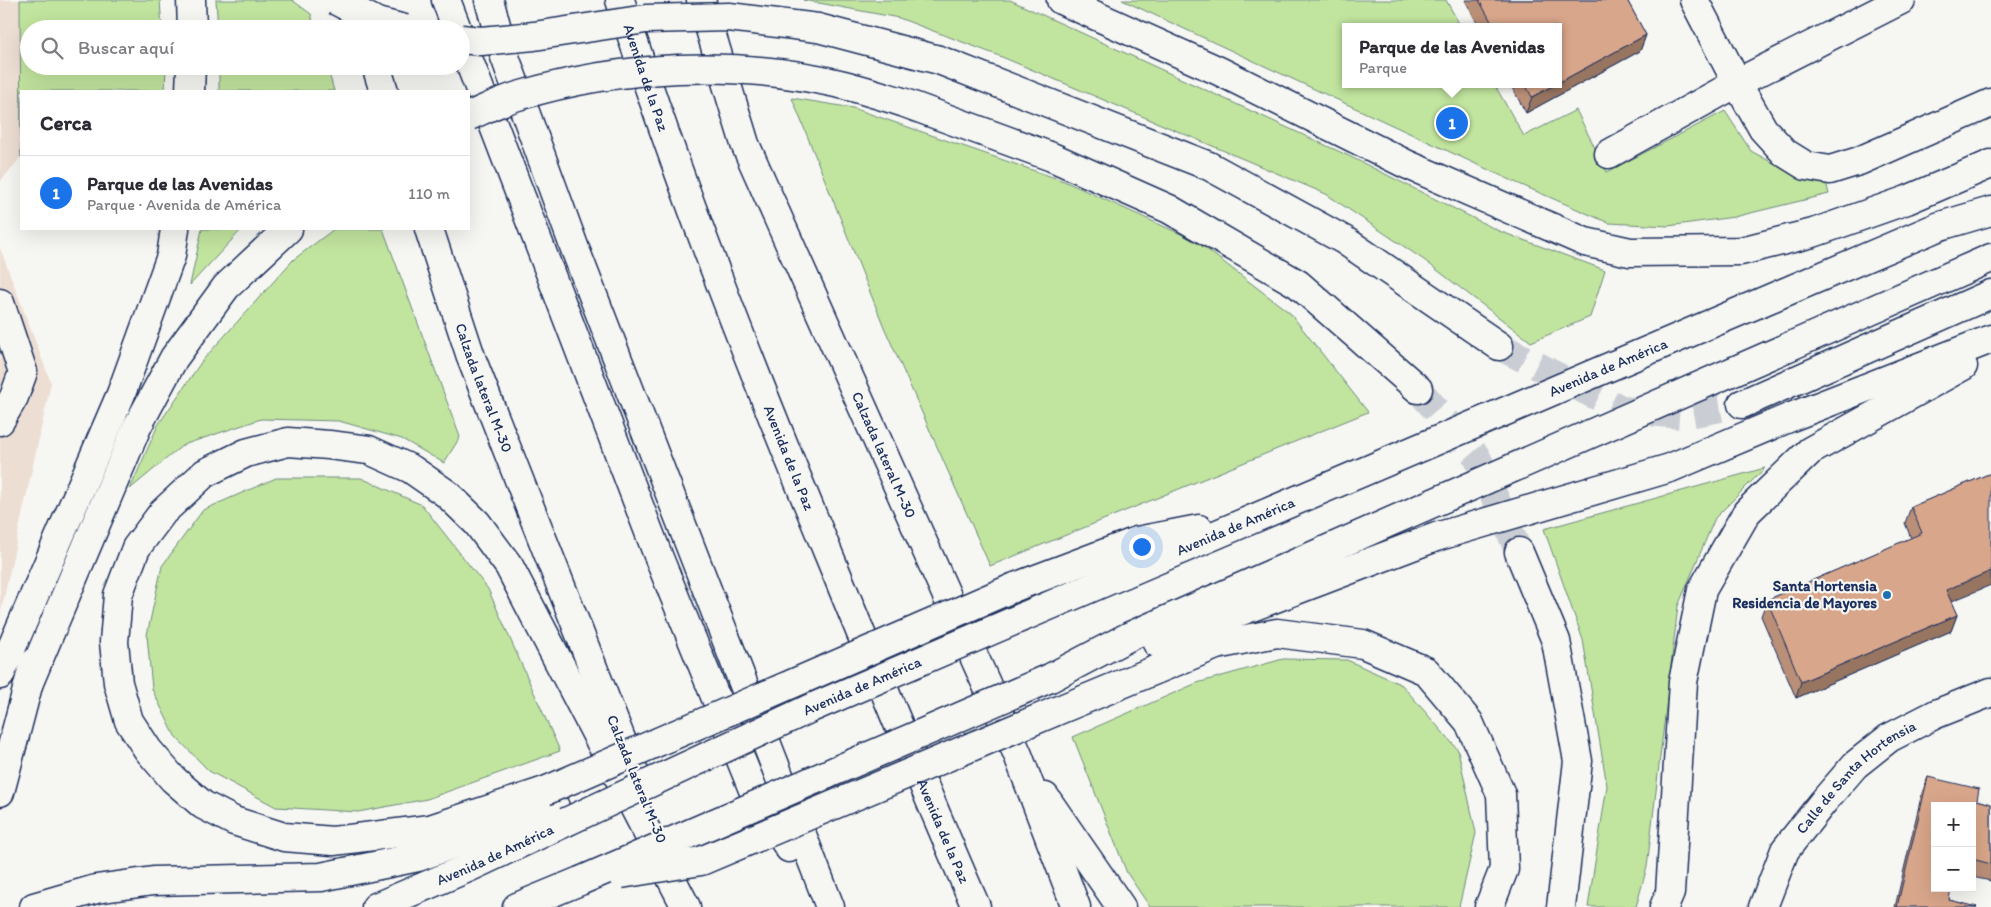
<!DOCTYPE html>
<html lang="es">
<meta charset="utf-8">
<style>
body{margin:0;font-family:Itim,sans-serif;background:#f2f2f3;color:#2b2b33}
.controls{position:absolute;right:15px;bottom:15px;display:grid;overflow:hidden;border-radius:0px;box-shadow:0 5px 20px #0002}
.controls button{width:45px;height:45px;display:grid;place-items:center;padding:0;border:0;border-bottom:1px solid #e1e1e2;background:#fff;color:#2b2b33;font:25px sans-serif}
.you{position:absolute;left:1141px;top:546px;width:18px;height:18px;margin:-12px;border:4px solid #fff;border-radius:50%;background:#1a73e8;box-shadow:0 0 0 8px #1a73e833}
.badge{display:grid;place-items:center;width:32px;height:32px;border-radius:50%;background:#1a73e8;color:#fff;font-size:16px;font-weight:700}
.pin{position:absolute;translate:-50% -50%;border:2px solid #fff;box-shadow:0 1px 5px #0006}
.popup{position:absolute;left:1342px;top:23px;width:220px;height:65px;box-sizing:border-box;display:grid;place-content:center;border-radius:0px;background:#fff;filter:drop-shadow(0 1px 4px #0005);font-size:16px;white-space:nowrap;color:#7c7c81}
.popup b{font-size:19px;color:#2b2b33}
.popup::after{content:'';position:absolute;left:50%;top:100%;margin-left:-10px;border:10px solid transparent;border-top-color:#fff}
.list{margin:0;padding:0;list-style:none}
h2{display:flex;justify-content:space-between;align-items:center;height:65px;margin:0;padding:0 20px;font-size:21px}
h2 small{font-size:16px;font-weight:400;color:#7c7c81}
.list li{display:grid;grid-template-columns:32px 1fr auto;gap:15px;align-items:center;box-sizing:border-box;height:75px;padding:0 20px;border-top:1px solid #e1e1e2}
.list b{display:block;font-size:19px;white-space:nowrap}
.list p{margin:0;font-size:16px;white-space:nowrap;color:#7c7c81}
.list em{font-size:16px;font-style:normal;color:#7c7c81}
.icon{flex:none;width:28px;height:28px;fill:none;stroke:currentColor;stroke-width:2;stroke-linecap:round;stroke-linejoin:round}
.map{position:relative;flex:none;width:1991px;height:907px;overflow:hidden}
.search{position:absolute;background:#fff;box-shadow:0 5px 20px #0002;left:20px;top:20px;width:450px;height:55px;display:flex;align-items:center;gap:12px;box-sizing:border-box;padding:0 18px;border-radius:28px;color:#7c7c81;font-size:19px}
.panel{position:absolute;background:#fff;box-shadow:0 5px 20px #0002;left:20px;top:90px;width:450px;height:140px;border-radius:0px}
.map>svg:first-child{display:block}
</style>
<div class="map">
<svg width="1991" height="907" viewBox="0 0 1991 907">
<rect width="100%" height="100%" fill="#f6f6f2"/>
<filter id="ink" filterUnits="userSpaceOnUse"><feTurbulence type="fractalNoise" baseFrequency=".02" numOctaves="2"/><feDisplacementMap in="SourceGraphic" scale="10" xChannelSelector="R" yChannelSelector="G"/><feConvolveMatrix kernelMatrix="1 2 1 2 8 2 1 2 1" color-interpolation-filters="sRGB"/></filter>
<g filter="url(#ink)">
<path fill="#edded3" d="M 0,0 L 20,0 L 21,157 L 0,182 Z
M 0,248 L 51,383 L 0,616 Z"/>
<path fill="#c1e49e" stroke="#6e8a7e" d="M 20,0 L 160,0 L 162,29 L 29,29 L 29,66 L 166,66 L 165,91 L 21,91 L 21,157 Z
M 216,0 L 292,0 L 311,14 L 315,29 L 218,29 Z
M 803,0 L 1010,0 L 1349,156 L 1499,231 L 1605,270 L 1590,317 L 1531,342 L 1424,260 L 1326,194 L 1002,57 L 899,18 Z
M 1122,0 L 1446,0 L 1461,27 L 1346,27 L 1346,84 L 1494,84 L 1524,136 L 1576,110 L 1607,172 L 1725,111 L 1751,151 L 1804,180 L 1826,182 L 1829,194 L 1734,217 L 1668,226 L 1609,223 L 1517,183 Z
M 219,66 L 327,66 L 334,91 L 219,91 Z
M 792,98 L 853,108 L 1064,181 L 1196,241 L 1290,313 L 1368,412 L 990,566 L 884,327 Z
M 202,229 L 242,229 L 190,285 Z
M 334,229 L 383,229 L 460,437 L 444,463 L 402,439 L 339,421 L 261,419 L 183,445 L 130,489 L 158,425 L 202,361 L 293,260 Z
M 1765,468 L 1715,518 L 1678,606 L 1647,867 L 1636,907 L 1588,907 L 1607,786 L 1583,640 L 1544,529 Z
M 276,478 L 361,478 L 422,505 L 488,589 L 560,751 L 427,799 L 358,812 L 276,807 L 209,771 L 175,736 L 152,689 L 147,635 L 162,566 L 203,510 Z
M 1283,659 L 1347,660 L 1402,685 L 1458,750 L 1476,833 L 1459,907 L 1150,907 L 1127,873 L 1073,737 L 1197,683 Z"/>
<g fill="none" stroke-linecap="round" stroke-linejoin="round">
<path stroke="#caced4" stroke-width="28" stroke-dasharray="28 14" stroke-linecap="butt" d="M 1499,346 L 1623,410 L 1683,415 L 1742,404
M 1418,389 L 1477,457 L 1519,552"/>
<defs>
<g id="minor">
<path d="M 1694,0 L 1737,83 L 1763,129 L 1785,153 L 1806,166 L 1830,170 L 1859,161 L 1991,103"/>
<path d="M 1609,154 L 1737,83 L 1901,0"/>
<path d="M 0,303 L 23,372 L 14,397 L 0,421"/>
<path id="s1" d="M 1763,907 L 1785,850 L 1824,801 L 1855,765 L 1889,738 L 1936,714 L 1991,692"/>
</g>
<g id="highway">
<path d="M 191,0 L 192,29"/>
<path d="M 446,0 L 457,29"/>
<path d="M 489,0 L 505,57 L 575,249 L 830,907"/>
<path id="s2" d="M 620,0 C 683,196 759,387 838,577 C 883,688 928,798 976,907"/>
<path id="s3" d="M 701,0 L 745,144 L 1018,755 L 1076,907"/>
<path d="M 1061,0 L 1219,71 L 1406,164 L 1585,242 L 1630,252 L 1741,251 L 1813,233 L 1907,200 L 1991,164"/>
<path d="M 461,40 L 659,558 L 756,797 L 789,848"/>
<path d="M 939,60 L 1209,166 L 1344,240 L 1499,346"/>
<path d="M 376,66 L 384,91"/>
<path d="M 190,91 L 191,66"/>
<path d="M 902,102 L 1052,157 L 1169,209 L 1298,284 L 1418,389"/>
<path id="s4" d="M 429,229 L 472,360 L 636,777"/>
<path d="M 1742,404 L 1991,294"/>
<path d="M 1519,552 L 1556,641 L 1578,761 L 1561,907"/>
<path d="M 1015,587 L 1137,541 L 1199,529"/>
<path id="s5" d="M 1025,616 L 1940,226 L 1991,211"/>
<path d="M 1157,643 L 1436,537 L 1670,468 L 1791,417 L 1991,339"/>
<path d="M 0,675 L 121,394 L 171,256 L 175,229"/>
<path d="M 1050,678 L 1130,636 L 1991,258"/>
<path d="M 30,680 L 137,427 L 174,358 L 226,287 L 288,229"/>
<path d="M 1054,712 L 1216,645 L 1277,633 L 1363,644 L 1426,671 L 1469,722 L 1501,794 L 1504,869 L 1489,907"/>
<path d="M 545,791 L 430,829 L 333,841 L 284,837 L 234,821 L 203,805 L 173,779 L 148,750 L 129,721 L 118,683 L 114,642 L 118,595 L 136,548 L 163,512 L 205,473 L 246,453 L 288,442 L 329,445 L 369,450 L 411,469 L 447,494 L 477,523 L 509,566 L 686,907"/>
<path d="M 0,792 L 34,663"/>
<path d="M 1045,797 L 1121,907"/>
<path d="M 34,907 L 96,889 L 153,881 L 321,877 L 418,857 L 555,807"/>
<path id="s6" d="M 376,907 L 470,867 L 566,822"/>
<path d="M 517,907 L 580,881"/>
<path d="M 1664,907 L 1670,893 L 1683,682 L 1702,590 L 1747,512 L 1810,451 L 1963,366"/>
</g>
</defs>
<use href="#minor" stroke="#1b2f5e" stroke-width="31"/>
<use href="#highway" stroke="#1b2f5e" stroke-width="31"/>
<use href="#minor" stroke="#f6f6f2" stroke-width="28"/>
<use href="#highway" stroke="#f6f6f2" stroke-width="28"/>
<defs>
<g id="highway-bridge">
<path d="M 335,0 L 377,22 L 405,29"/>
<path d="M 461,39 L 481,41 L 534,36 L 646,19 L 729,17 L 818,28 L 939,60"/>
<path d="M 469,116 C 485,109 501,101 518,96 C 621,65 735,59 840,84 C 861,89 882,96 902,102"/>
<path d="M 545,791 L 1015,587"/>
<path id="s7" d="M 566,822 L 811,708 L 1025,616"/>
<path d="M 621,874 L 701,861 L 1054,712"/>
<path d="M 580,881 L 1050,678"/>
</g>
</defs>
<use href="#highway-bridge" stroke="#1b2f5e" stroke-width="31" stroke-linecap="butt"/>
<use href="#highway-bridge" stroke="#f6f6f2" stroke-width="28"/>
</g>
<path fill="#ba8f78" stroke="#1b2f5e" d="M 1465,0 L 1627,0 L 1646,35 L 1640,51 L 1526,113 L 1510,84 L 1558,84 L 1558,27 L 1479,27 Z
M 1991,473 L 1951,602 L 1957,615 L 1951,631 L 1796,698 L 1761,616 L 1767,600 L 1911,538 L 1905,523 L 1911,507 Z
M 1928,777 L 1977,800 L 1991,804 L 1991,881 L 1972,877 L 1972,806 L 1935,806 L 1949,900 L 1977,907 L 1895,907 L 1922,793 Z"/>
<path fill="#977461" stroke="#1b2f5e" d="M 1646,35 L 1640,51 L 1526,113 L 1532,97 L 1556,84 L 1558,84 L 1558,83 Z
M 1991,571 L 1991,585 L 1940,606 L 1946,590 Z
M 1957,615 L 1951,631 L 1796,698 L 1801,682 Z"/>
<path fill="#d8a68b" stroke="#1b2f5e" d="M 1479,0 L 1627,0 L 1646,35 L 1558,83 L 1558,27 L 1494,27 Z
M 1525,84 L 1556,84 L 1532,97 Z
M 1991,473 L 1991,571 L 1946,590 L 1957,615 L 1801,682 L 1767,600 L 1922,533 L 1911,507 Z
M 1928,777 L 1979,789 L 1977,800 L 1991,804 L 1991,864 L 1972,859 L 1972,806 L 1935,806 L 1935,888 L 1951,888 L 1949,900 L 1977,907 L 1897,907 Z"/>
</g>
<circle fill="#1f6fb2" stroke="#f6f6f2" stroke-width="2" cx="1887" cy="595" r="5"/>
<g text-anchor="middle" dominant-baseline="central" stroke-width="4.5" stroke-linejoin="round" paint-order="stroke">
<g font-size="15" fill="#1b2f5e" stroke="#f6f6f2">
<text stroke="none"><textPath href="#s2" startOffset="82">Avenida de la Paz</textPath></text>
<text stroke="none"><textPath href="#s5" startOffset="634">Avenida de América</textPath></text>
<text stroke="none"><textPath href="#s4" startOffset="168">Calzada lateral M-30</textPath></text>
<text stroke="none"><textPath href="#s3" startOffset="491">Calzada lateral M-30</textPath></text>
<text stroke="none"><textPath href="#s2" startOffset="488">Avenida de la Paz</textPath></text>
<text stroke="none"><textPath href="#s5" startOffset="229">Avenida de América</textPath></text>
<text stroke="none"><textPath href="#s7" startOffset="326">Avenida de América</textPath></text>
<text transform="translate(637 779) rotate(68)">Calzada lateral M-30</text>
<text stroke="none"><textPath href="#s1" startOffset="164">Calle de Santa Hortensia</textPath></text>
<text stroke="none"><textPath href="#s2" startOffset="892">Avenida de la Paz</textPath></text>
<text stroke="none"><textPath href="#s6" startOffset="130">Avenida de América</textPath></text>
</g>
<g font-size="15" font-weight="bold" fill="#1b2f5e" stroke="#f6f6f2" text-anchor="end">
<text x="1877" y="586">Santa Hortensia<tspan x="1877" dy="17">Residencia de Mayores</tspan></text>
</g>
</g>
</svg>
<div class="controls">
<button>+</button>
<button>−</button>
</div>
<div class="you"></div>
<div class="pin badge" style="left:1452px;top:123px">1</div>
<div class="popup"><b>Parque de las Avenidas</b>Parque</div>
<div class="search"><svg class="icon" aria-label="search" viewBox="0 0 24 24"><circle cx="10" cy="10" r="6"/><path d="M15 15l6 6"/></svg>Buscar aquí</div>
<section class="panel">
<h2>Cerca<small></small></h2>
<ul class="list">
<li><span class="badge">1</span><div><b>Parque de las Avenidas</b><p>Parque · Avenida de América</p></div><em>110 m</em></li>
</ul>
</section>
</div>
